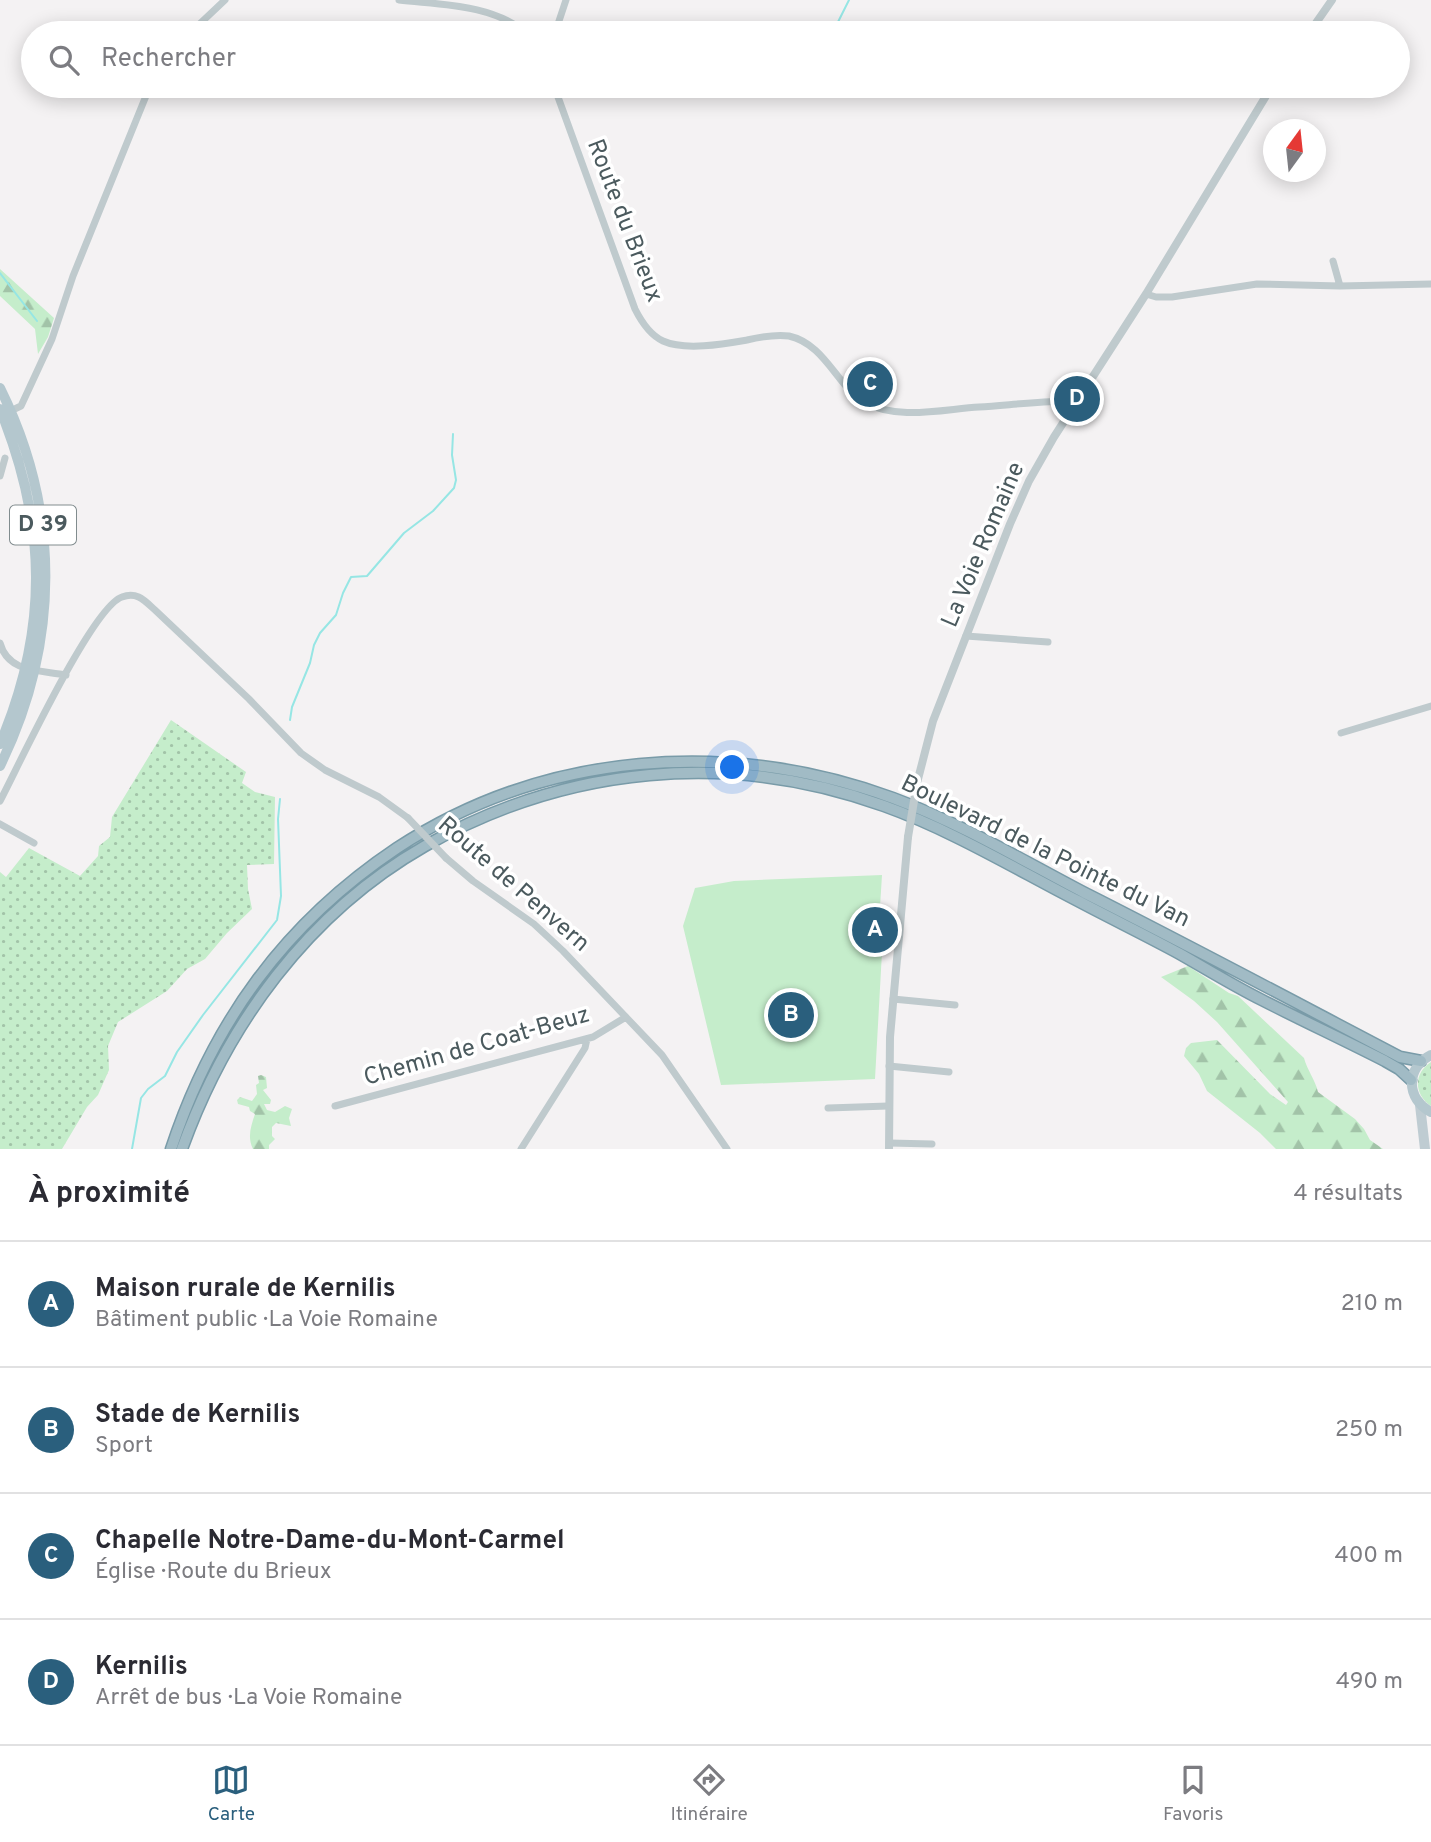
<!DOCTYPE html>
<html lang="fr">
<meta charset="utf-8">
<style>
body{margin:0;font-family:Overpass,sans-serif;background:#f7f7f7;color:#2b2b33}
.compass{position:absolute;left:1263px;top:119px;width:63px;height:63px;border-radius:50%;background:#fff;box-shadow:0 4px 18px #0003;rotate:15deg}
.you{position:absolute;left:733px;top:768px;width:24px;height:24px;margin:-18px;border:5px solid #fff;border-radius:50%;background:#1a73e8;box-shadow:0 0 0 10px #1a73e833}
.badge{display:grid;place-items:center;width:46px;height:46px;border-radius:50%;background:#2a5f7d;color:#fff;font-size:23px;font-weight:700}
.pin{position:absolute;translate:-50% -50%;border:4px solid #fff;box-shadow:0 2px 7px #0006}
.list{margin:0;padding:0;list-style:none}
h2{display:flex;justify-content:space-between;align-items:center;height:91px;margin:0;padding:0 28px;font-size:30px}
h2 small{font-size:23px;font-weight:400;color:#7c7c81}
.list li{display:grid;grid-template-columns:46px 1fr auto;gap:21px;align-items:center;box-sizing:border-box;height:126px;padding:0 28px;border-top:2px solid #e1e1e2}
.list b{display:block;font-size:26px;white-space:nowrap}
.list p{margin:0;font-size:23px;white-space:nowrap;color:#7c7c81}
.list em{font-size:23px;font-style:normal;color:#7c7c81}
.icon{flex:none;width:38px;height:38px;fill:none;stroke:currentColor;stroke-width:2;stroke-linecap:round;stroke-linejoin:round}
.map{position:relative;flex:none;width:1431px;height:1149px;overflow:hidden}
.search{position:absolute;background:#fff;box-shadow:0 4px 18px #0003;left:21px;right:21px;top:21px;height:77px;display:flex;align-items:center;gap:18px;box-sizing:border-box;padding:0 24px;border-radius:38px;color:#7c7c81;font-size:26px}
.sheet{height:595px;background:#fff}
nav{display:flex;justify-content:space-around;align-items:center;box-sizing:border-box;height:98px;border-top:2px solid #e1e1e2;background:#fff;font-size:19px;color:#7c7c81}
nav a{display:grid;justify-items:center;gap:4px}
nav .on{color:#2a5f7d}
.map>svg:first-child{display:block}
</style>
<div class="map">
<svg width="1431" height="1149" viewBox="0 0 1431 1149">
<defs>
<pattern id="grass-dots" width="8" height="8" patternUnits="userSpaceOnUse" patternTransform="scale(1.75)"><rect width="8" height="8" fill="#c5edcb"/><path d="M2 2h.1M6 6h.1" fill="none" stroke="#a2c3a8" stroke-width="1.8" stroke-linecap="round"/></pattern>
<pattern id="forest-firs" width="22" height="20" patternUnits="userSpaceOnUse" patternTransform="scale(1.75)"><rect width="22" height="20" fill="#c5edcb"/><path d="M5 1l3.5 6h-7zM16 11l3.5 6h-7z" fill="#a2c3a8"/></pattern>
</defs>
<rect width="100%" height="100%" fill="#f4f2f3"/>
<path fill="url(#grass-dots)" d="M 171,720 L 246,772 L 242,783 L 255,792 L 275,797 L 274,864 L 247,865 L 248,889 L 252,909 L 227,933 L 205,959 L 187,969 L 167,991 L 118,1022 L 108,1046 L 109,1070 L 98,1095 L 87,1107 L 62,1149 L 0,1149 L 0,872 L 6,877 L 29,848 L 80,876 L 98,856 L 99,846 L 110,837 L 112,817 Z
M 1431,1062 L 1431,1106 C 1414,1094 1413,1074 1431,1062 Z"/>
<path fill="url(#forest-firs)" d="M 0,269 L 54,318 L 48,337 L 38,354 L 35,329 L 0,296 Z
M 1188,966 L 1229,993 L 1238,996 L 1304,1058 C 1307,1070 1315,1079 1318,1092 L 1355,1119 L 1364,1129 L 1370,1140 L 1383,1149 L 1276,1149 L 1260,1133 L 1207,1091 L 1199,1074 L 1184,1056 L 1186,1048 L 1191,1043 L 1217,1040 L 1270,1094 L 1286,1105 L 1288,1102 L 1217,1022 L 1194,1001 L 1161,977 Z
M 261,1075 L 266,1077 L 267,1088 L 263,1090 L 271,1100 L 270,1104 L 264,1104 L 267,1110 L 275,1112 L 285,1106 L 292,1109 L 289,1118 L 291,1126 L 276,1123 L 272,1127 L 272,1136 L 275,1139 L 269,1145 L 269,1149 L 253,1149 C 247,1137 251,1126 255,1114 L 250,1111 L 249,1107 L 238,1104 L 237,1100 L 240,1097 L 252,1101 L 257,1094 L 256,1085 L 259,1083 L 258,1076 Z"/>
<path fill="#c5edcb" d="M 882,875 L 879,923 L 866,924 L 865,950 L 882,952 L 875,1079 L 721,1085 L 683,926 L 695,888 L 734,881 Z"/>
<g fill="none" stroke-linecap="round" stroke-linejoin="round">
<path stroke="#96e6e4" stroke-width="2" d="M 836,33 L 837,24 L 849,0
M 0,273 L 37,321
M 290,720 L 292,707 L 310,663 L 314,645 L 320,633 L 336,615 L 343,593 L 351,577 L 367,576 L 404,533 L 433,511 L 454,488 L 456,480 L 452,455 L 453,434
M 132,1149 L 141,1098 L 148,1089 L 165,1076 L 177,1052 L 203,1015 L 277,920 L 281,896 L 278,819 L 280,799"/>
<defs>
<path id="trunk" d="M 171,1149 C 213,1022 285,923 397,848 C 545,751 729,738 893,798 C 960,823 1022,860 1085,893 C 1190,946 1295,1002 1400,1057 L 1421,1061
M 182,1149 C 227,1024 308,913 425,846 C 566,766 730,750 884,806 C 951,830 1014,868 1078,901 C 1112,919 1147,936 1180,954 C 1208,970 1234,986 1262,1000 C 1303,1021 1344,1040 1385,1061 L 1399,1069 L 1411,1080"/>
</defs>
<use href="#trunk" stroke="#799ba8" stroke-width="13"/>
<path stroke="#bfcacd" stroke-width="7" d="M 399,0 C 443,5 491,4 527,33
M 558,24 L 577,33
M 190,33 L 225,0
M 548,33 L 558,24 L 566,0
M 554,86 L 635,309 C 641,321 650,335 663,341 C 685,351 724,344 747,340 C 760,337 775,334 789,336 C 825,344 837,386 864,402 C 897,421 944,409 979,407 C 1008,405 1036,402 1064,401 L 1076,405
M 1333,261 L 1340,286
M 1146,294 L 1156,297 L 1172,297 L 1257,284 L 1340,286 L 1431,284
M 6,413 L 21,406 L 52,339 L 73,276 L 150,86
M 0,476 L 5,458
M 966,636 L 1048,642
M 0,643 C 8,673 40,670 66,675
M 1341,733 L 1431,706
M 0,801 C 19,765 92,607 122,597 C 137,591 145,601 155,610 L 249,699 L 301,753 L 325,770 L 379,797 L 408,818
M 0,824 L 34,843
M 446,858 L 473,881 L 534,924 L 563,951 L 662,1055 L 727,1149
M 893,999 L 955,1005
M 889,1066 L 949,1072
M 335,1106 L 593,1037 L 626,1017
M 828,1108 L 888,1106
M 889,1143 L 932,1144
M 521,1149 L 585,1048 L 587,1039"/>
<path stroke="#bfcacd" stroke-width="8" d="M 1309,33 L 1332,0
M 917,783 L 933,721 L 1010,524 L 1029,481 L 1054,437 L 1146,294 L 1272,86
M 889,1149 L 890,1037 L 908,837"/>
<path stroke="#bfccd2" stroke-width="10" d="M 1420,1105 L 1425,1149"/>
<path stroke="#b4c7ce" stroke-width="10" d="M 0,388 C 61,511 60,643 0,766
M 0,409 C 47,525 49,628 0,744
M 1431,1055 C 1405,1068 1406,1099 1431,1112"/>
<use href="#trunk" stroke="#a1bbc5" stroke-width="10"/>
<path stroke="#bfcacd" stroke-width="7" d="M 408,818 L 446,858"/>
<path stroke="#bfcacd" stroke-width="8" d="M 908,837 L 917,783"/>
</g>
<g text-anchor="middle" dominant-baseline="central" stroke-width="7" stroke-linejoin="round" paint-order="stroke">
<rect fill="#fff" stroke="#818c8e" stroke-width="2" x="10" y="505.5" width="66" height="39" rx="5"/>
<g font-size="23" font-weight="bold" fill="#4b5a5e">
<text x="43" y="525">D 39</text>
</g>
<g font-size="24" fill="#4b5a5e" stroke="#fff">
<text transform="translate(624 221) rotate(69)">Route du Brieux</text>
<text transform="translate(984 545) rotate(-67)">La Voie Romaine</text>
<text transform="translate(1045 852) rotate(26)">Boulevard de la Pointe du Van</text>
<text transform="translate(513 885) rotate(41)">Route de Penvern</text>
<text transform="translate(477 1047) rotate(-16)">Chemin de Coat-Beuz</text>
</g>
</g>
</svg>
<svg class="compass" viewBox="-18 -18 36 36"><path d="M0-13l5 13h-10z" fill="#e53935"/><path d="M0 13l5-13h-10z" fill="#7c7c81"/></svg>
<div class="you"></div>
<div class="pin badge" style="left:875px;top:930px">A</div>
<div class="pin badge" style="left:791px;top:1015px">B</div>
<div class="pin badge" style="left:870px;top:384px">C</div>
<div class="pin badge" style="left:1077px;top:399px">D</div>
<div class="search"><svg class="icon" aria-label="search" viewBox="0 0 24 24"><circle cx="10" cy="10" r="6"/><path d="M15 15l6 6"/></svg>Rechercher</div>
</div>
<section class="sheet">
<h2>À proximité<small>4 résultats</small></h2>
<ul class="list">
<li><span class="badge">A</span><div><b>Maison rurale de Kernilis</b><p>Bâtiment public · La Voie Romaine</p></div><em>210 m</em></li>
<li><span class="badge">B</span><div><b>Stade de Kernilis</b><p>Sport</p></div><em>250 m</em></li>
<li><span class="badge">C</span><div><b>Chapelle Notre-Dame-du-Mont-Carmel</b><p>Église · Route du Brieux</p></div><em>400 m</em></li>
<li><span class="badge">D</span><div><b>Kernilis</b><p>Arrêt de bus · La Voie Romaine</p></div><em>490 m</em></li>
</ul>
</section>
<nav>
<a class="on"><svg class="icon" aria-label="map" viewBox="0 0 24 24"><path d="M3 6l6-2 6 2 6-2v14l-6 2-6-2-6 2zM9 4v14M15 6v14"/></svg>Carte</a>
<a><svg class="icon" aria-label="directions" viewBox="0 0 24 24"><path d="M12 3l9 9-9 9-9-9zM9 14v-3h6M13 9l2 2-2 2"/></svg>Itinéraire</a>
<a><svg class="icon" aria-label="saved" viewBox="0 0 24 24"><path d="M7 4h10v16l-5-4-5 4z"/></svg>Favoris</a>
</nav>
